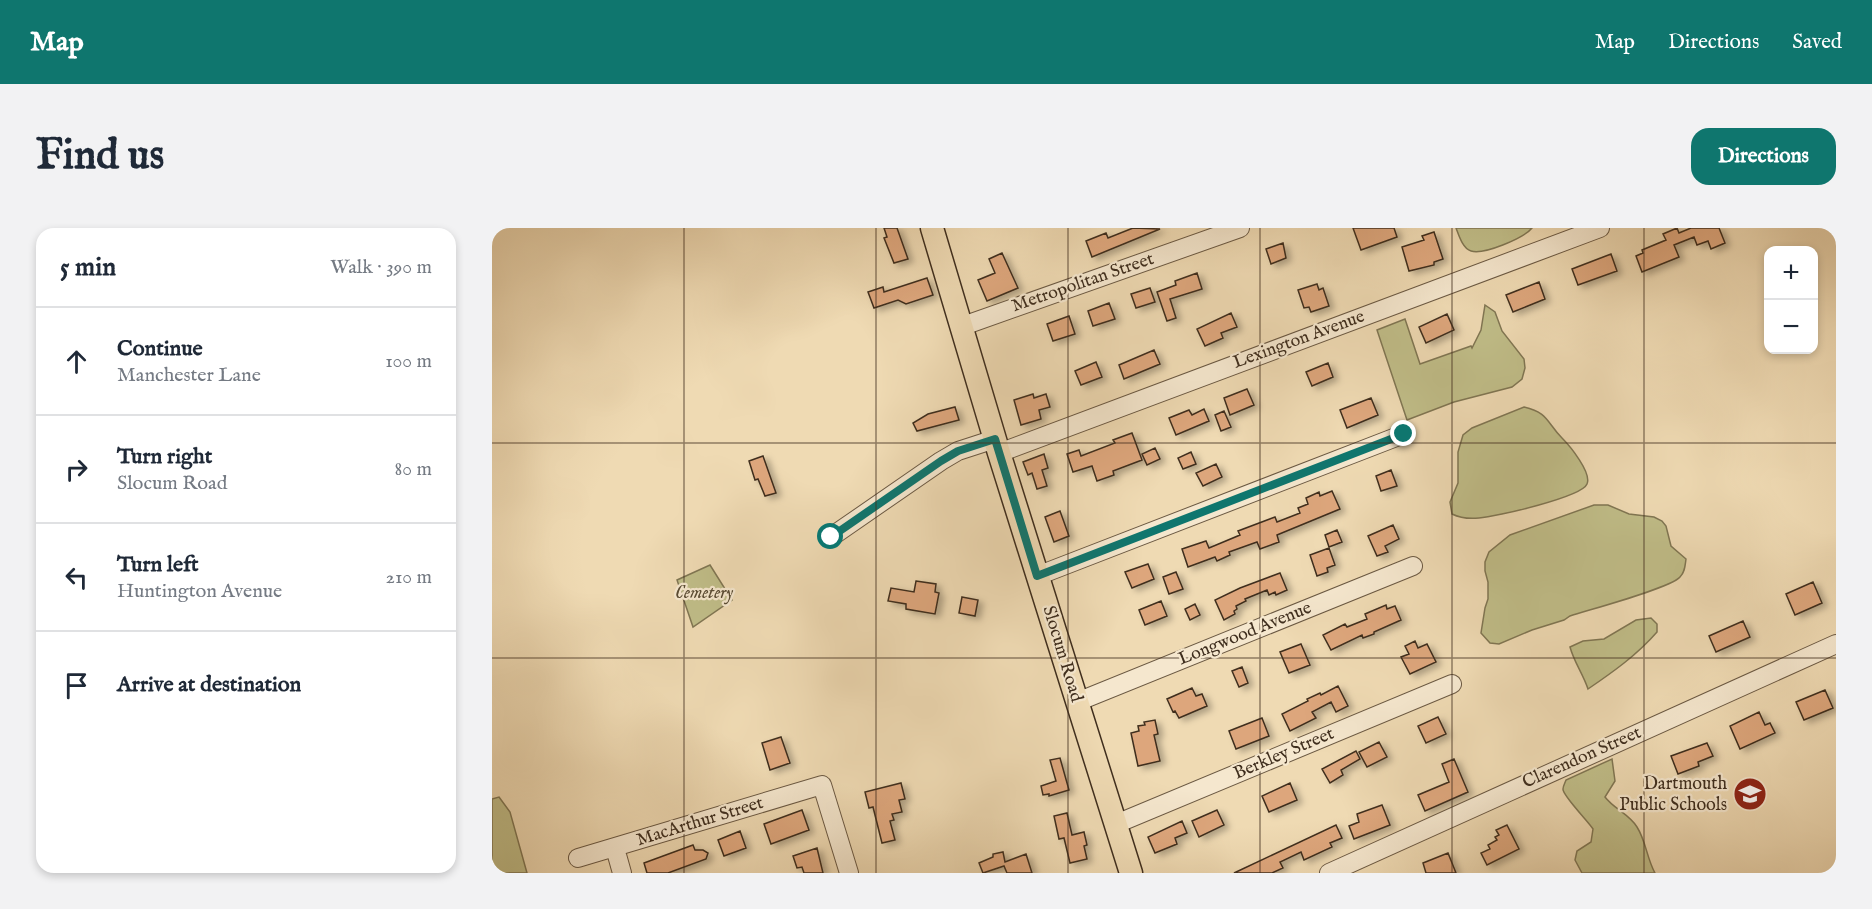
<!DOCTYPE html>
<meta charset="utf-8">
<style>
body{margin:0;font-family:"IM FELL English",serif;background:#f2f2f3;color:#1f2937}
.controls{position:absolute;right:18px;top:18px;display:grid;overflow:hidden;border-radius:12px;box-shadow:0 3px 9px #0003}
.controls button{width:54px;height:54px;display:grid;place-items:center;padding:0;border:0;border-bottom:2px solid #e0e1e3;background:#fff;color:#1f2937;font:30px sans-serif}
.stop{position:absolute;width:18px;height:18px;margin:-14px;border:4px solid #0f766e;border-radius:50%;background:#fff}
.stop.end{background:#0f766e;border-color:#fff;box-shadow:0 2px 6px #0008}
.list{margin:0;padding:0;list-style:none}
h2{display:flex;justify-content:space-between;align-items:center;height:78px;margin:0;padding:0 24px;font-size:26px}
h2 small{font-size:20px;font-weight:400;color:#747a83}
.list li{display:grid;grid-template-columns:39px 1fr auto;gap:18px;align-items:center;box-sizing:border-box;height:108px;padding:0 24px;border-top:2px solid #e0e1e3}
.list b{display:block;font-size:22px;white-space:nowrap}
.list p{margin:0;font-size:20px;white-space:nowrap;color:#747a83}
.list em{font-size:20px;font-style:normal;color:#747a83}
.icon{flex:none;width:33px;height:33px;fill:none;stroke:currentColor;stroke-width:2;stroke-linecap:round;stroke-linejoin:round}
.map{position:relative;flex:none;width:1344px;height:645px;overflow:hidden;border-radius:18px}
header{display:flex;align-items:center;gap:36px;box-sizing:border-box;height:84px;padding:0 30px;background:#0f766e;color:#fff}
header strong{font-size:28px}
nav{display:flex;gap:33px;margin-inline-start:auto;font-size:21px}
.intro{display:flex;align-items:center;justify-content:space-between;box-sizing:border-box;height:144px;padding:0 36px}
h1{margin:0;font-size:42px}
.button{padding:15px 27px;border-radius:18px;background:#0f766e;color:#fff;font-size:21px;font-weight:700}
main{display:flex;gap:36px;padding:0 36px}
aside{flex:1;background:#fff;border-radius:18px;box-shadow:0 3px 9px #0003}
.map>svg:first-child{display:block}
</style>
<header>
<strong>Map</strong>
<nav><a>Map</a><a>Directions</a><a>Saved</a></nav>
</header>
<div class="intro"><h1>Find us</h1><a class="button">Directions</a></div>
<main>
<aside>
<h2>5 min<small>Walk · 390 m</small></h2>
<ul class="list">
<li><svg class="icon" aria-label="ahead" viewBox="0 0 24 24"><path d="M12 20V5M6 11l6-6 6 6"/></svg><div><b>Continue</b><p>Manchester Lane</p></div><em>100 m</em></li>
<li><svg class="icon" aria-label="right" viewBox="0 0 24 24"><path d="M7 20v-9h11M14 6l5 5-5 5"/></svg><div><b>Turn right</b><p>Slocum Road</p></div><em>80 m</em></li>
<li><svg class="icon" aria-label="left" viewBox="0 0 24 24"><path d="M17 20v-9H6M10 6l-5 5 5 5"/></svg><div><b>Turn left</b><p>Huntington Avenue</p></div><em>210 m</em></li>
<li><svg class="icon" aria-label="arrive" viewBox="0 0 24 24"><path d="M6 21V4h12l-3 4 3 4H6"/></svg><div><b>Arrive at destination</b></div></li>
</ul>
</aside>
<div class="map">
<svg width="1344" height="645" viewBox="0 0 1344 645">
<defs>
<filter id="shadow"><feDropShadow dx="5" dy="3" stdDeviation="3" flood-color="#0004"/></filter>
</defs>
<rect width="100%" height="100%" fill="#efdab3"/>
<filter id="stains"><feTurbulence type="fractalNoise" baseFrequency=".00333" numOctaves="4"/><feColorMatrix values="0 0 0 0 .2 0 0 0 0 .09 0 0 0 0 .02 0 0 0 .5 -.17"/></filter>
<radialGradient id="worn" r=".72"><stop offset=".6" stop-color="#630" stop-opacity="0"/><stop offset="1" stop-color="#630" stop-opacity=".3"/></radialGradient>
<path fill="#c0bd88" stroke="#807653" stroke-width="1.5" d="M 964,0 L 1040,0 C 1032,10 992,27 979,23 C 971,21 967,8 964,0 Z
M 993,77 L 1003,84 L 1010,103 L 1032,131 L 1033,140 L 1030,151 L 1020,159 L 962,174 L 915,192 L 885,102 L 913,91 L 928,136 L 979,118 L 980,120 L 989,102 Z
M 1032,179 C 1057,185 1054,194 1070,210 C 1078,218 1100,245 1095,256 C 1090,269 1003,289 987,290 C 977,291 968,290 960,286 L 958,274 L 966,255 L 966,224 L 971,207 L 980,200 Z
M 1102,277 L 1116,277 L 1137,286 L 1162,289 L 1170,293 L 1174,298 L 1179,318 L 1194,331 C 1193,338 1193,344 1188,349 C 1179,360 1096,382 1078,388 L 1072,392 L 1040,402 L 1007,416 L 998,415 L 989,405 L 993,380 L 996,371 L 996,354 L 993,343 L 993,334 L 997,324 L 1018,307 Z
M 218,337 L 240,372 L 201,399 L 185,352 Z
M 1159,390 L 1165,396 L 1165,404 C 1145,427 1121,444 1096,461 C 1091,446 1082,434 1078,419 L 1091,413 L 1112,411 L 1144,392 Z
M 1120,531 L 1123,553 L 1113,569 C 1122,581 1137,586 1145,599 C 1154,613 1155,631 1163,645 L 1090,645 L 1083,632 L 1085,623 L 1099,614 L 1101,601 C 1096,593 1070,567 1071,561 C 1071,558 1073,555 1074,552 Z
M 7,569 L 18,584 L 35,645 L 0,645 L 0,571 Z"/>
<path fill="#dda67c" stroke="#3f2e1e" stroke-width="1.5" filter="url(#shadow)" d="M 392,0 L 405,0 L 416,31 L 402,35 L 392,10 L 395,9 Z
M 641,0 L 668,1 L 600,29 L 594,13 L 614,5 L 616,10 Z
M 861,0 L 902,0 L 905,9 L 869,22 Z
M 1185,0 L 1187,5 L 1199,0 L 1227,0 L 1233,15 L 1219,21 L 1216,13 L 1205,17 L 1202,9 L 1182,17 L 1187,29 L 1150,44 L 1144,28 L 1151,25 L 1150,22 L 1174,12 L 1171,6 Z
M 942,4 L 951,31 L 942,34 L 942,37 L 917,43 L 910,19 L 932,12 L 930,8 Z
M 791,15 L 794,30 L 779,36 L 774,21 Z
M 510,25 L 526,60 L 495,73 L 486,52 L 503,45 L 497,31 Z
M 1119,26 L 1125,43 L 1086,57 L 1080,41 Z
M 705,45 L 710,61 L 678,71 L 684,90 L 675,93 L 665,64 L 684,57 L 683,53 Z
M 435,50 L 441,67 L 414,76 L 406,72 L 382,80 L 376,64 L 391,59 L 392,64 Z
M 1047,54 L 1053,71 L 1021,84 L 1014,67 Z
M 825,56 L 827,62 L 831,60 L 837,78 L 819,84 L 817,79 L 812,80 L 806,62 Z
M 658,60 L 663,74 L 644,80 L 639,66 Z
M 617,75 L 623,91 L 601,98 L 596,83 Z
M 739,85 L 745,99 L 729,105 L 731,110 L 713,118 L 705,101 Z
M 955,86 L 962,102 L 934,115 L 927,99 Z
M 577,88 L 583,106 L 561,113 L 555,96 Z
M 662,122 L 668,136 L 632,151 L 627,137 Z
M 604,134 L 610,149 L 589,157 L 583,143 Z
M 836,135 L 841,149 L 820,158 L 814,144 Z
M 755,161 L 762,177 L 738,187 L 732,170 Z
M 541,166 L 542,170 L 554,166 L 558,179 L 547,182 L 549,191 L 529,197 L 522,172 Z
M 879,170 L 886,187 L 855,200 L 848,182 Z
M 463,179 L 467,192 L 425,203 L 421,195 L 436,186 Z
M 712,181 L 717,193 L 684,207 L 677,190 L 697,182 L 700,187 Z
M 732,183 L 739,199 L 729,203 L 723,187 Z
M 640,205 L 650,232 L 621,243 L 622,247 L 605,253 L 600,238 L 581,244 L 575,226 L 587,222 L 589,228 L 623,215 L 621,212 Z
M 663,220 L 668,231 L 655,237 L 650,226 Z
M 699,224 L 704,236 L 691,241 L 686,230 Z
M 552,226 L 556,240 L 550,242 L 555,258 L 545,261 L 540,245 L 536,247 L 531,234 Z
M 271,228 L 284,265 L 273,268 L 266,251 L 263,252 L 257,233 Z
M 724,236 L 730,249 L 711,258 L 704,245 Z
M 899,242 L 905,258 L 889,263 L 884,248 Z
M 840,263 L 848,281 L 785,307 L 787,314 L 768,321 L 765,314 L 737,324 L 738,327 L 725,333 L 723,329 L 696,339 L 690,321 L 714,313 L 717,320 L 748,307 L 746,303 L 783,289 L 785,294 L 808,285 L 806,280 L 816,276 L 814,270 L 827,264 L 828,268 Z
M 568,283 L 577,308 L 562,314 L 553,289 Z
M 901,297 L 907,311 L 893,318 L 896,324 L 885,328 L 876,308 Z
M 845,302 L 850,314 L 837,319 L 833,307 Z
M 837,320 L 843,337 L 835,340 L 836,344 L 825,348 L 818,327 Z
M 656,336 L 662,351 L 640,360 L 633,344 Z
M 684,344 L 691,361 L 677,366 L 671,349 Z
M 788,345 L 795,362 L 784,367 L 783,364 L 777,367 L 775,362 L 753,371 L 754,373 L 744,378 L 745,381 L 742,383 L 743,386 L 732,392 L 723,372 L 748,360 Z
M 424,353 L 444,356 L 443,364 L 447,365 L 443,386 L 414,381 L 414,376 L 396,373 L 399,360 L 422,364 Z
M 1321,354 L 1330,375 L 1303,387 L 1294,366 Z
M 470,369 L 486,372 L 483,388 L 467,385 Z
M 669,373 L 675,388 L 653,397 L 647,382 Z
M 703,376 L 708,387 L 698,392 L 693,381 Z
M 894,377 L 895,381 L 903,378 L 909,392 L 882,404 L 882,406 L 871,410 L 870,407 L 839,422 L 831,407 L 853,396 L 855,399 L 875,391 L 873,386 Z
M 1251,393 L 1258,409 L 1224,424 L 1217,408 Z
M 923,413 L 926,420 L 935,416 L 944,434 L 918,446 L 909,429 L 917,426 L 913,418 Z
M 809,416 L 818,437 L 797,445 L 788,424 Z
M 750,439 L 756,455 L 747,459 L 740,443 Z
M 846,458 L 856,478 L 844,484 L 839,474 L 820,484 L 824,490 L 798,503 L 790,486 L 816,473 L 815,471 L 828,465 L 829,467 Z
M 700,460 L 704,468 L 710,466 L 715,478 L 687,490 L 683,483 L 681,484 L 675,471 Z
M 1333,462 L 1341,480 L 1312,492 L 1304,474 Z
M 1267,484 L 1273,497 L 1278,495 L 1283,505 L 1248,521 L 1238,498 Z
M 946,489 L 954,506 L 934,515 L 926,498 Z
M 770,490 L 777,508 L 744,521 L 737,503 Z
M 663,492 L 666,506 L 662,507 L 668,533 L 646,538 L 639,505 L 647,503 L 646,498 L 653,497 L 652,494 Z
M 289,509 L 298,535 L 278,542 L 270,515 Z
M 887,514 L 895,529 L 875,539 L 867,524 Z
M 1215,515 L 1221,528 L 1206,534 L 1207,538 L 1186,546 L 1179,528 Z
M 864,523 L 868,531 L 849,542 L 851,547 L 838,555 L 830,541 Z
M 568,530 L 577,562 L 557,568 L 557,566 L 551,567 L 549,558 L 564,553 L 558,532 Z
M 962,531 L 976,564 L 933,583 L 926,567 L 957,554 L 950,536 Z
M 409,555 L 413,571 L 407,572 L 410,584 L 400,586 L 402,592 L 398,593 L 403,612 L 390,615 L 381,579 L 377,580 L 373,564 Z
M 798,555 L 805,572 L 777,584 L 770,568 Z
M 890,577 L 898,597 L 862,611 L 857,598 L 867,594 L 865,586 Z
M 310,582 L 317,602 L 279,616 L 272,596 Z
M 725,582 L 732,597 L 707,609 L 700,593 Z
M 575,585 L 580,607 L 592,604 L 595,617 L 592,618 L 595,631 L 578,635 L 572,610 L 567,611 L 562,588 Z
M 690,593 L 695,605 L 683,610 L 685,616 L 663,625 L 656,609 Z
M 844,597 L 850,610 L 838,615 L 840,619 L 812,632 L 809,624 L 788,634 L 791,640 L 780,645 L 742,645 Z
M 1015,597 L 1027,621 L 995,637 L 989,625 L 998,621 L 996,617 L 1005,612 L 1003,609 L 1007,607 L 1004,602 Z
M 248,603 L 254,620 L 232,628 L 226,612 Z
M 201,617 L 203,622 L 211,622 L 216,625 L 214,631 L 176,645 L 155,645 L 152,635 Z
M 325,620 L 331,645 L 312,645 L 310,639 L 305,640 L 301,628 Z
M 511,624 L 513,634 L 534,626 L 540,645 L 515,645 L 512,638 L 491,645 L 487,635 L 501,629 L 501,626 Z
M 956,625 L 964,645 L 934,645 L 931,635 Z"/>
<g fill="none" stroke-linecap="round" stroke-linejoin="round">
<defs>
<path id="minor" d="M 468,99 L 748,0
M 507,225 L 1108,0
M 339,309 L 449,233 L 466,223 L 503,211
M 545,348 L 912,206
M 585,474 L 921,338
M 624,596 L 960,456
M 123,620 L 130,645
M 86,630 L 330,557 L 357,645
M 837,645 L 1344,416"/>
<path id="major" d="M 440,0 L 507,225 L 639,645"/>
</defs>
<use href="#minor" stroke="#6b5943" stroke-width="20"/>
<use href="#major" stroke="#3f2e1e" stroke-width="25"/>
<use href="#minor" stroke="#f5e7ce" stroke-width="18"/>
<use href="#major" stroke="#efdab3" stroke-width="22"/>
</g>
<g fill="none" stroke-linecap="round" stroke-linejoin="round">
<path stroke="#0f766e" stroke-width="8" d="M 339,309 L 449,233 L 466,223 L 503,211 L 545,348 L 912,206"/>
</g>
<path fill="none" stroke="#3f2e1e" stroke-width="1.5" stroke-opacity="0.55" d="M 192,0 L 192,645M 384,0 L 384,645M 576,0 L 576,645M 768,0 L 768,645M 960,0 L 960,645M 1152,0 L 1152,645M 0,215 L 1344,215M 0,430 L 1344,430"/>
<defs>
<symbol id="school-disc" viewBox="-11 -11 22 22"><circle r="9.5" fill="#8f2418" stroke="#f5e7ce"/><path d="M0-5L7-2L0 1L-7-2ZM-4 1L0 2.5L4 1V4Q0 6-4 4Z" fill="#fff"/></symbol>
</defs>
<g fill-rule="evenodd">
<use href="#school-disc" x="1239" y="547" width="38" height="38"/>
</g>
<g text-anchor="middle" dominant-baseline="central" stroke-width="4.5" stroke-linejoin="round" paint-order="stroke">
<g font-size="18" fill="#3f2e1e" stroke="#f5e7ce">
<text transform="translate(591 55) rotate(-19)">Metropolitan Street</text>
<text transform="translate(807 112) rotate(-20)">Lexington Avenue</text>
<text transform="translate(753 406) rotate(-22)">Longwood Avenue</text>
<text transform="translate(570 426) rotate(73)">Slocum Road</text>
<text transform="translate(792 526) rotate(-23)">Berkley Street</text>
<text transform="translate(1090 530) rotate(-24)">Clarendon Street</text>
<text transform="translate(208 594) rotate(-17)">MacArthur Street</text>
</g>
<g font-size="18" font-style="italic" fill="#594b33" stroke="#f5e7ce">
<text x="212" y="365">Cemetery</text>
</g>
<g font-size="18" fill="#3f2e1e" stroke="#f5e7ce" text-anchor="end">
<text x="1235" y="556">Dartmouth<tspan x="1235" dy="21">Public Schools</tspan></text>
</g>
</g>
<rect width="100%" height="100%" filter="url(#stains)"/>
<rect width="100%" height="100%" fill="url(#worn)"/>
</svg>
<div class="controls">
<button>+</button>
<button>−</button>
</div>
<div class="stop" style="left:339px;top:309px"></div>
<div class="stop end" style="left:912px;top:206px"></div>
</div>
</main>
